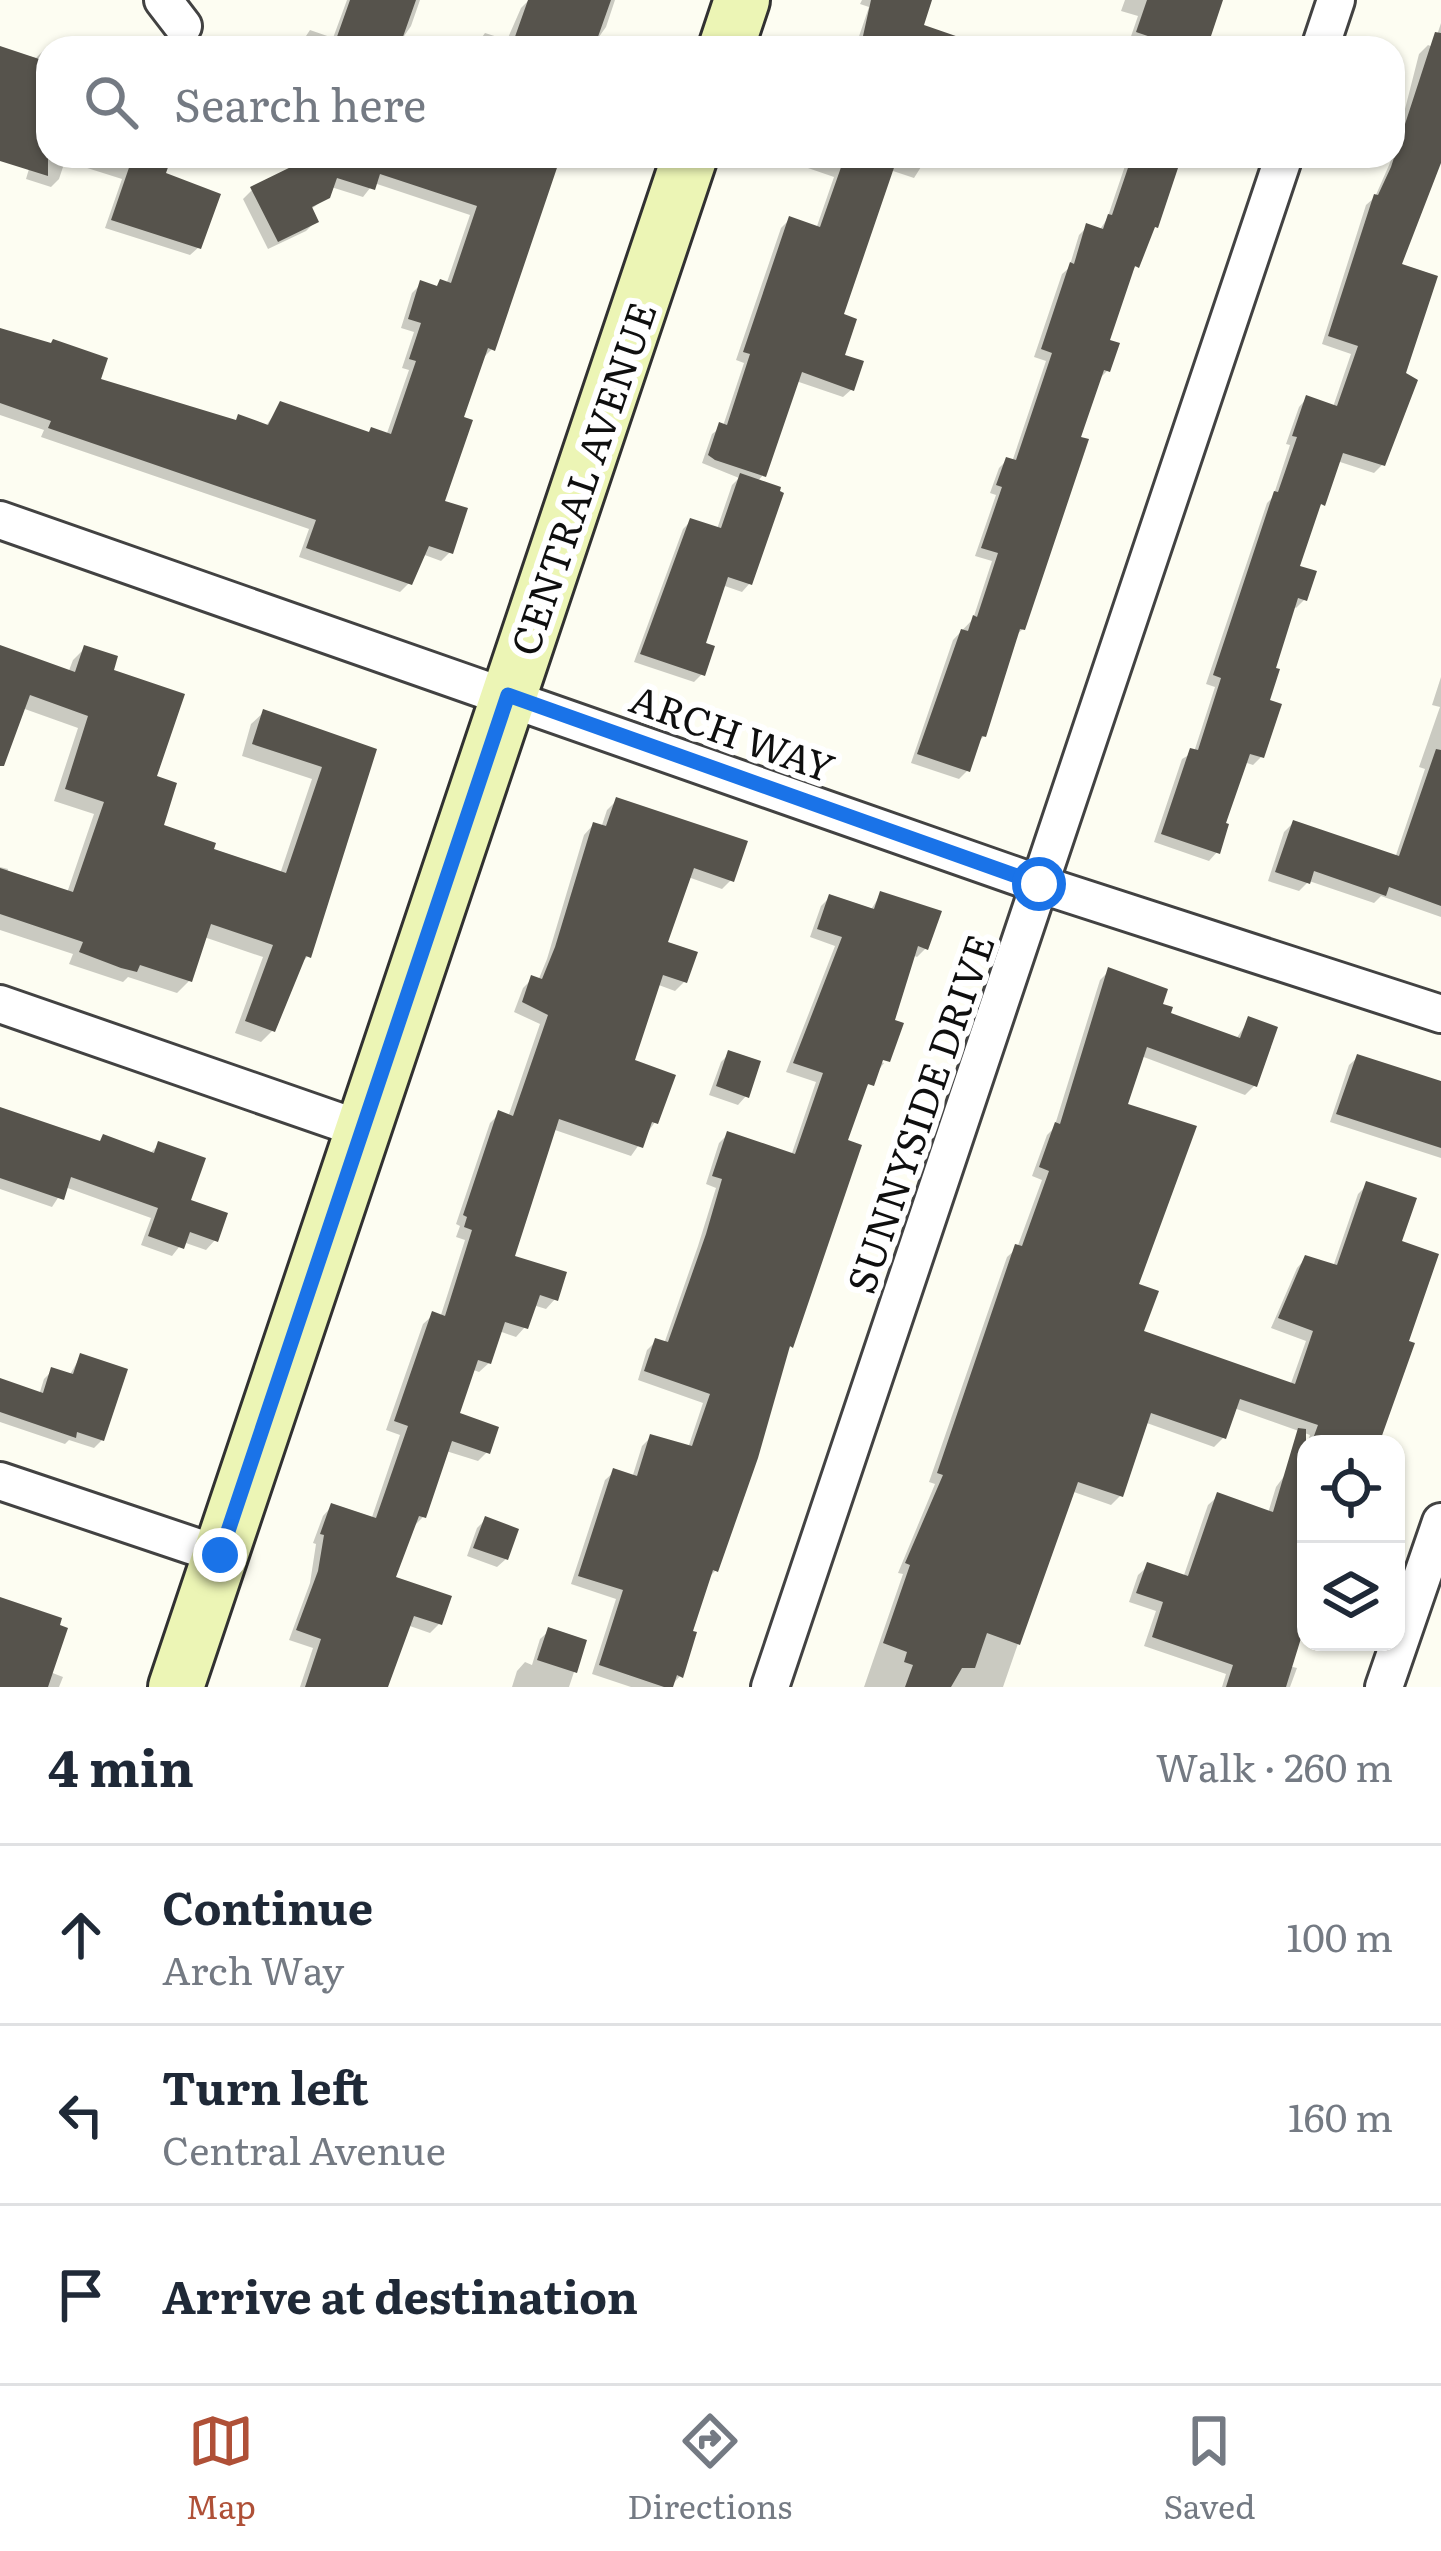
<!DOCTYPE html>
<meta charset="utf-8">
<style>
body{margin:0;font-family:Literata,serif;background:#f6f6f7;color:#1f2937}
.controls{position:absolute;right:36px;bottom:36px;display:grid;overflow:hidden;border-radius:24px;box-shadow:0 3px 9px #0004}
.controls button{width:108px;height:108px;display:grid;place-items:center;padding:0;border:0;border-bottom:3px solid #e0e1e3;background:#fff;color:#1f2937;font:60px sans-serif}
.stop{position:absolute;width:36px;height:36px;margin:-27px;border:9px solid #1a73e8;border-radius:50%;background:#fff}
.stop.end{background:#1a73e8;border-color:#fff;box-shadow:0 3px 12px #0008}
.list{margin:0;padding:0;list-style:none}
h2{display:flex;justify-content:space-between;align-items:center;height:156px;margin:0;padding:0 48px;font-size:51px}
h2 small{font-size:39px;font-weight:400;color:#747a83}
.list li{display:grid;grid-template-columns:78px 1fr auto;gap:36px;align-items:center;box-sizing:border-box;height:180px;padding:0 48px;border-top:3px solid #e0e1e3}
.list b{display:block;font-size:45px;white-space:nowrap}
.list p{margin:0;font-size:39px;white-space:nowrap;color:#747a83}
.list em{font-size:39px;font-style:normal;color:#747a83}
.icon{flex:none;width:66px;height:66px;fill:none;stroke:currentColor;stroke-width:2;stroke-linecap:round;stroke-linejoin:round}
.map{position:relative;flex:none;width:1441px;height:1687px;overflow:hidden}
.search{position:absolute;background:#fff;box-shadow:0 3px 9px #0004;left:36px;right:36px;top:36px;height:132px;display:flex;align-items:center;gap:30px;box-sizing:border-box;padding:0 42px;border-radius:36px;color:#747a83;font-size:45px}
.sheet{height:696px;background:#fff}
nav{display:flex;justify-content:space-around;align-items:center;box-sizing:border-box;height:168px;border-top:3px solid #e0e1e3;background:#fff;font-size:33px;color:#747a83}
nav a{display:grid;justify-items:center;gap:6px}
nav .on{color:#af5037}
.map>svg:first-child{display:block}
</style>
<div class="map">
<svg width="1441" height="1687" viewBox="0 0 1441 1687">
<rect width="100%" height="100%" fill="#fdfdf2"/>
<path fill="#0003" d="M 347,0 L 420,0 L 411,26 L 396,48 L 298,48 L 310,30 L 333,38 Z
M 529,0 L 615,0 L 606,27 L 591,48 L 474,48 L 485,33 L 507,40 L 521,8 Z
M 862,0 L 929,0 L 920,27 L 922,48 L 855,48 L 869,7 L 860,4 Z
M 1125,0 L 1220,0 L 1207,39 L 1217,48 L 1127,48 L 1138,16 L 1121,11 Z
M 1441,23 L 1441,155 L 1399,266 L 1402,374 L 1382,465 L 1374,473 L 1337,461 L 1296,568 L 1305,599 L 1296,608 L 1293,606 L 1266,702 L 1261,757 L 1253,765 L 1244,762 L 1217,852 L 1209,861 L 1154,842 L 1182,759 L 1194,752 L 1215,687 L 1206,684 L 1267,503 L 1273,497 L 1290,445 L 1286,444 L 1299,407 L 1307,398 L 1333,407 L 1351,354 L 1322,344 L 1366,205 L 1375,197 L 1393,156 L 1419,54 L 1428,45 L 1433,47 Z
M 0,49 L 36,58 L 44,50 L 48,52 L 48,156 L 169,156 L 162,175 L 199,247 L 190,255 L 105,228 L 122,179 L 65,161 L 59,179 L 51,187 L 26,179 L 31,162 L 0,151 Z
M 300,156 L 435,156 L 475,169 L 479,156 L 558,156 L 492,349 L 483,358 L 460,419 L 441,502 L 450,552 L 441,561 L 422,554 L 409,583 L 400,592 L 299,557 L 309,529 L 41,437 L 44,430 L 0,415 L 0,329 L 97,381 L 234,422 L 265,427 L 281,405 L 368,435 L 386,436 L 409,370 L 402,368 L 414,332 L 401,328 L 412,293 L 421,284 L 435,288 L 446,285 L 470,215 L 374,183 L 363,197 L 331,187 L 327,197 L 310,210 L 315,222 L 306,231 L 268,249 L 243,199 L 252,190 L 296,168 Z
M 808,156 L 928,156 L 914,178 L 890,170 L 840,316 L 841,356 L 852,389 L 843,397 L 796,381 L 763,475 L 757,482 L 750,583 L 742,592 L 722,585 L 703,645 L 702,674 L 694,682 L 634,662 L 683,529 L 691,521 L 717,529 L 732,485 L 739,478 L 702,463 L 712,434 L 723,426 L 744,363 L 736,360 L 781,228 L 789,220 L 816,229 L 834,177 L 805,167 Z
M 1117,156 L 1181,156 L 1136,266 L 1129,273 L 1106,342 L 1107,371 L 1098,380 L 1023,629 L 1014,637 L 984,736 L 977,743 L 967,771 L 959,779 L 911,763 L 953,640 L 973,619 L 992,561 L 975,556 L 996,495 L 990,493 L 999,468 L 1007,460 L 1012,462 L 1046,361 L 1034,357 L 1062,274 L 1069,268 L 1079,235 L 1087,227 L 1099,231 L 1107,219 L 1127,160 Z
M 0,648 L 68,673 L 73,660 L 85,648 L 110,671 L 154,778 L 160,827 L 210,851 L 280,874 L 312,779 L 242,756 L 251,724 L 264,712 L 373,751 L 308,956 L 298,966 L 273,1030 L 261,1042 L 235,1033 L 263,957 L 204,937 L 189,981 L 177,993 L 128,977 L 123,982 L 69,964 L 73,954 L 0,930 L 0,867 L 8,869 L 7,873 L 67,893 L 94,814 L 54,801 L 78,728 L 22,708 L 0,725 Z
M 1441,677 L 1441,917 L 1381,896 L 1374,903 L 1309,881 L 1299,891 L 1268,881 L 1284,832 L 1293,823 L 1395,858 L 1425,769 L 1419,767 L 1440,707 L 1432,705 Z
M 616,801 L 731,880 L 722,889 L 688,877 L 665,944 L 684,982 L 675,991 L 656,984 L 631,1062 L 655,1122 L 631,1156 L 552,1129 L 511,1257 L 555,1299 L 546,1309 L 533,1305 L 525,1327 L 516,1337 L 499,1331 L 489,1363 L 479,1372 L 471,1369 L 456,1415 L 487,1452 L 478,1461 L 446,1451 L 423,1517 L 414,1526 L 392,1579 L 439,1624 L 430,1633 L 407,1625 L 385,1687 L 300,1687 L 313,1648 L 289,1640 L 310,1583 L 316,1544 L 313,1543 L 323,1516 L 332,1506 L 371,1520 L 400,1435 L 386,1430 L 423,1324 L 433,1315 L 440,1318 L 465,1240 L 456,1237 L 460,1226 L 456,1224 L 490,1123 L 499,1114 L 508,1117 L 540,1024 L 514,1012 L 523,988 L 532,979 L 538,981 L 547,959 L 584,835 L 593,825 L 601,828 L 607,810 Z
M 881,894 L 926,948 L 917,957 L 912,955 L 868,1057 L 884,1063 L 861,1094 L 845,1142 L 791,1346 L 785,1351 L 716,1570 L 707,1579 L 680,1676 L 670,1687 L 631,1687 L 592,1674 L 616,1599 L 571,1584 L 605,1480 L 614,1472 L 632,1478 L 642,1446 L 651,1437 L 688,1448 L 703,1403 L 638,1380 L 647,1350 L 656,1341 L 664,1344 L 698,1246 L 716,1188 L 706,1184 L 719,1143 L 728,1134 L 791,1156 L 816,1082 L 786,1072 L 835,946 L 810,937 L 821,906 L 830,897 L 870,911 Z
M 1109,971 L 1168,1015 L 1236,1039 L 1249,1020 L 1255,1085 L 1245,1095 L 1141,1056 L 1124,1106 L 1140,1332 L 1290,1386 L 1306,1341 L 1271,1328 L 1297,1268 L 1306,1258 L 1333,1267 L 1358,1194 L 1367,1185 L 1398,1243 L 1405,1343 L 1400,1378 L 1374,1444 L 1307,1444 L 1310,1435 L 1234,1408 L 1223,1438 L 1214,1447 L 1144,1422 L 1121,1495 L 1111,1505 L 1071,1491 L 1003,1687 L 864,1687 L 903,1574 L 898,1573 L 935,1484 L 929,1482 L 1007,1257 L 1017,1248 L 1042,1180 L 1032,1176 L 1047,1135 L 1054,1128 L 1100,980 Z
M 729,1054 L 746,1096 L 738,1105 L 709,1095 L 721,1062 Z
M 1358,1057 L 1441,1084 L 1441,1158 L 1330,1122 L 1349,1065 Z
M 0,1111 L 98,1144 L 149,1154 L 159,1145 L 187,1202 L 215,1240 L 206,1250 L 183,1242 L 172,1256 L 141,1245 L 151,1218 L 65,1187 L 52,1207 L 0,1189 Z
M 81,1356 L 102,1440 L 94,1448 L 69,1440 L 65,1444 L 0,1422 L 0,1381 L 39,1395 L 44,1379 L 52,1371 L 69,1376 Z
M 1306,1447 L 1306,1614 L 1289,1666 L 1297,1668 L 1290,1687 L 1222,1687 L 1226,1674 L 1144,1646 L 1156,1611 L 1129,1602 L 1138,1575 L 1148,1566 L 1183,1578 L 1208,1505 L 1218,1496 L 1268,1513 L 1276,1487 Z
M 485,1520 L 506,1559 L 497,1567 L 467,1556 L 477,1528 Z
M 0,1600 L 50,1672 L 63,1677 L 59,1687 L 0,1687 Z
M 549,1631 L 584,1642 L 569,1687 L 512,1687 L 517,1671 L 525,1662 L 532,1665 L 540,1639 Z"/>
<path fill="#56534c" d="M 350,0 L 416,0 L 399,48 L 333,48 Z
M 528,0 L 611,0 L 594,48 L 511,48 Z
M 871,0 L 932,0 L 924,25 L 976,43 L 975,48 L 868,48 L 871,39 L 863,36 Z
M 1147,0 L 1223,0 L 1207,48 L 1183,48 L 1136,32 Z
M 1435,32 L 1441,33 L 1441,163 L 1402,264 L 1438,276 L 1406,373 L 1418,380 L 1385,466 L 1343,453 L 1325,506 L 1321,504 L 1300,566 L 1317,571 L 1307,601 L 1298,598 L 1276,668 L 1280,669 L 1270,700 L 1282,704 L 1264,758 L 1250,754 L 1226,823 L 1229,824 L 1220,854 L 1161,834 L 1190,748 L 1198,750 L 1221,678 L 1213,675 L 1274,491 L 1278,492 L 1297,437 L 1292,436 L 1306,395 L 1337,406 L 1358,346 L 1328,336 L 1374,194 L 1378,195 L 1391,167 Z
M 0,46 L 48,62 L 48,176 L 0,161 Z
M 133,156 L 172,156 L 166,173 L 221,194 L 201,249 L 111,220 Z
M 290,156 L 444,156 L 480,168 L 483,156 L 561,156 L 495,351 L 488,348 L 464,417 L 473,420 L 445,501 L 468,508 L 453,554 L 429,546 L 412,585 L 306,548 L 316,520 L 48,428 L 51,421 L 0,403 L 0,328 L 51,343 L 53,339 L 108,358 L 101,379 L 236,420 L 238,414 L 268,425 L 280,401 L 369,432 L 371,427 L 391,434 L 416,361 L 409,359 L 421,323 L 408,319 L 420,280 L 437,286 L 440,279 L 451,283 L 477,206 L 380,174 L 375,190 L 337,178 L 330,198 L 312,207 L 319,222 L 278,242 L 250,187 L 297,164 L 289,162 Z
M 845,156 L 898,156 L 844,314 L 857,319 L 845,355 L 864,361 L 854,391 L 802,372 L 766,477 L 715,460 L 708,455 L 719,422 L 727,425 L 750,354 L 743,352 L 789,216 L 820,227 Z
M 1132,156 L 1182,156 L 1158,228 L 1155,227 L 1139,268 L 1135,266 L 1110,340 L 1120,343 L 1110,372 L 1104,370 L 1081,437 L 1089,439 L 1025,630 L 1020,629 L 986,737 L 982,736 L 970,772 L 917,754 L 961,629 L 968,631 L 973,615 L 977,617 L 998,553 L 981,548 L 1002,487 L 996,485 L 1006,457 L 1016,460 L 1052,353 L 1041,349 L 1070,262 L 1074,264 L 1086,223 L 1103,229 L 1108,214 L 1112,215 Z
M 740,473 L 781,487 L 780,491 L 784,493 L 752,585 L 728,577 L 706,643 L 715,646 L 705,676 L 640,654 L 690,518 L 721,528 Z
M 0,645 L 75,672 L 84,645 L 118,656 L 114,670 L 185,694 L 157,776 L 177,783 L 164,825 L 216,843 L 214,849 L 286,873 L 322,767 L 252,744 L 263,709 L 377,749 L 311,958 L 306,956 L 275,1032 L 245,1021 L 273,945 L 211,924 L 192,982 L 140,965 L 137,972 L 121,968 L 79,952 L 83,942 L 0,914 L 0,868 L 73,892 L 104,802 L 65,789 L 88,716 L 30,695 L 4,766 L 0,766 Z
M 1436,749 L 1441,750 L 1441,906 L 1389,887 L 1386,896 L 1314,871 L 1310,884 L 1275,872 L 1293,820 L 1399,856 Z
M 616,797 L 748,841 L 734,882 L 694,868 L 668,942 L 698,952 L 687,983 L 663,975 L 635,1060 L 676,1075 L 658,1124 L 652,1122 L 643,1148 L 559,1119 L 515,1256 L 567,1272 L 558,1301 L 540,1295 L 528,1329 L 505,1322 L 491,1364 L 478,1360 L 460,1413 L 499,1427 L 490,1454 L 452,1441 L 426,1518 L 419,1516 L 396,1577 L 452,1596 L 442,1625 L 414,1616 L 388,1687 L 305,1687 L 321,1639 L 296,1630 L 318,1571 L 324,1535 L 320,1534 L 331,1503 L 376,1518 L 408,1426 L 394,1421 L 432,1311 L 445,1316 L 472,1230 L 464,1227 L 467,1217 L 463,1215 L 498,1110 L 513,1116 L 548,1015 L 522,1002 L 531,975 L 542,979 L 555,947 L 593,822 L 606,826 Z
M 880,891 L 942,911 L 928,950 L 918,946 L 895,1020 L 904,1023 L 890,1062 L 883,1060 L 874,1086 L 868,1084 L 848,1140 L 862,1145 L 793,1348 L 790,1346 L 758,1458 L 718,1572 L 713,1570 L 693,1631 L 697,1632 L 683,1678 L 677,1675 L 673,1687 L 664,1687 L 599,1665 L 623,1590 L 578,1576 L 613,1468 L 637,1476 L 650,1434 L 692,1446 L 710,1394 L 644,1371 L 655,1338 L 668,1342 L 706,1234 L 722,1179 L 712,1176 L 727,1131 L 795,1154 L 823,1073 L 793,1063 L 842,937 L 817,929 L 829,894 L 874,909 Z
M 1108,967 L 1168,989 L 1163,1004 L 1173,1007 L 1171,1013 L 1240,1038 L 1248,1016 L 1278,1027 L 1257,1087 L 1147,1047 L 1128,1104 L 1197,1126 L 1139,1284 L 1159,1291 L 1144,1331 L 1295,1384 L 1313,1331 L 1278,1318 L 1305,1255 L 1337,1265 L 1366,1181 L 1417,1198 L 1402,1241 L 1439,1254 L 1409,1341 L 1415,1343 L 1379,1444 L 1311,1444 L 1318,1425 L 1240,1399 L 1226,1439 L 1151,1413 L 1123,1497 L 1078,1482 L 1020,1645 L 987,1633 L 975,1668 L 962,1668 L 951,1687 L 905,1687 L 913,1665 L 904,1662 L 907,1652 L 883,1643 L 910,1565 L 905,1563 L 943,1475 L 937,1473 L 1015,1244 L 1022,1246 L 1049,1171 L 1039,1167 L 1055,1122 L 1060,1124 Z
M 728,1050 L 761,1061 L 749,1098 L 716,1086 Z
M 1357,1054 L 1441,1081 L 1441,1148 L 1336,1114 Z
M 0,1107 L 100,1141 L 103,1134 L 154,1153 L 158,1141 L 206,1158 L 191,1200 L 228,1213 L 218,1242 L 190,1232 L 184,1249 L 148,1236 L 158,1208 L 71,1177 L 64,1200 L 0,1178 Z
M 80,1353 L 128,1369 L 104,1441 L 77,1432 L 76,1438 L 0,1412 L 0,1378 L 43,1393 L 51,1367 L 73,1374 Z
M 1298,1428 L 1306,1429 L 1306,1622 L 1286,1687 L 1226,1687 L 1233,1665 L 1152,1637 L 1163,1602 L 1136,1593 L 1147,1562 L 1188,1576 L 1217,1492 L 1273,1512 Z
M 485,1516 L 519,1529 L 508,1560 L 473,1548 Z
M 0,1597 L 62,1618 L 60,1625 L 68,1628 L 48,1687 L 0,1687 Z
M 548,1627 L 587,1640 L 577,1673 L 537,1660 Z"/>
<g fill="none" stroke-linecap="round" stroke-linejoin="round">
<defs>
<path id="street" d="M 163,0 L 183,26
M 1320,48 L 1336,0
M 0,520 L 1039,884 L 1441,1014
M 0,1004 L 363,1130
M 0,1481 L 220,1555
M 770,1687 L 1284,156
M 1384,1687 L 1441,1522"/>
<path id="secondary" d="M 726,48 L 742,0
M 176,1687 L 690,156"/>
</defs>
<use href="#street" stroke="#424242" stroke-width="42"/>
<use href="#secondary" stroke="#313131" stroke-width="60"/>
<use href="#street" stroke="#fff" stroke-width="36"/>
<use href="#secondary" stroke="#ecf5b5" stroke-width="54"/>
</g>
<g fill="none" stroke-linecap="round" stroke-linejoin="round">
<path stroke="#1a73e8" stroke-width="15" d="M 220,1555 L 508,695 L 1039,884"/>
</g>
<g text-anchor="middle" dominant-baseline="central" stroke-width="12" stroke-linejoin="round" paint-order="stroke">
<g font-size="39" fill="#0f0f0f" stroke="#fff">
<text transform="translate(581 478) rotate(-71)">CENTRAL AVENUE</text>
<text transform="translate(733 731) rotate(20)">ARCH WAY</text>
<text transform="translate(918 1113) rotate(-71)">SUNNYSIDE DRIVE</text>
</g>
</g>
</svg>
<div class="controls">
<button><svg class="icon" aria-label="locate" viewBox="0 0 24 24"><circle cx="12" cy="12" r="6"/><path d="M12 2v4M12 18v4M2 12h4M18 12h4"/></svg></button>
<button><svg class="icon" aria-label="layers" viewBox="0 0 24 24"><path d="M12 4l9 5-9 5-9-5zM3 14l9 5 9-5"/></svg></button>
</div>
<div class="stop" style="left:1039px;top:884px"></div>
<div class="stop end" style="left:220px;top:1555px"></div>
<div class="search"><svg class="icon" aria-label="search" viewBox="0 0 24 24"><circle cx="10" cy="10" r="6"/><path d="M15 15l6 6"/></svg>Search here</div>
</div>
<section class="sheet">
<h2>4 min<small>Walk · 260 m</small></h2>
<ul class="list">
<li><svg class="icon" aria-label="ahead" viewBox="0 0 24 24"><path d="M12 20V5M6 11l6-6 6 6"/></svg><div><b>Continue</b><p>Arch Way</p></div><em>100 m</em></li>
<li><svg class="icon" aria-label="left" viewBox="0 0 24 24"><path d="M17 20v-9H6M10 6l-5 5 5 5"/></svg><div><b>Turn left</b><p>Central Avenue</p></div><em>160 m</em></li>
<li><svg class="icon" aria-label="arrive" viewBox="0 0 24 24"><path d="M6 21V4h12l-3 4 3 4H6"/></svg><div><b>Arrive at destination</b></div></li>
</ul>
</section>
<nav>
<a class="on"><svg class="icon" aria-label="map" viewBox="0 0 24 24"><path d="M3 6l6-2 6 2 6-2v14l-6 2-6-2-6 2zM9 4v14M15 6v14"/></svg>Map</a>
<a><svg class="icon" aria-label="directions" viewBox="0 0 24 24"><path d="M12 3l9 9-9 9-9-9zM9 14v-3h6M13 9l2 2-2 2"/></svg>Directions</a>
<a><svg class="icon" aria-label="saved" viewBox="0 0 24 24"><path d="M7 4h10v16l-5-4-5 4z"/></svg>Saved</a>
</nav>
